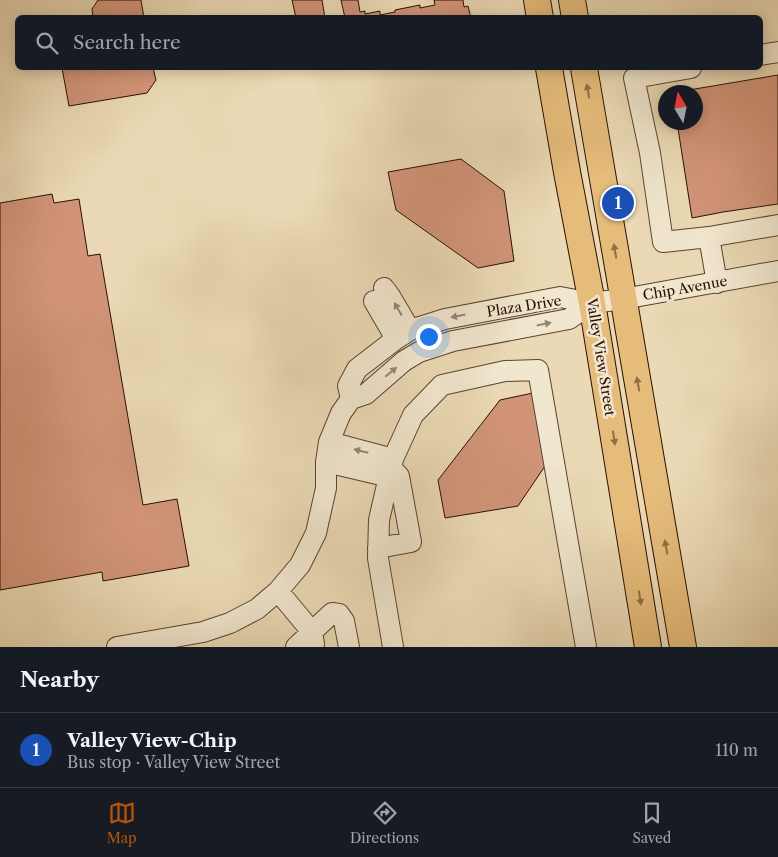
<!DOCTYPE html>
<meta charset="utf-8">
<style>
body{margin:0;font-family:"Libre Caslon Text",serif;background:#242831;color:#f1f3f6}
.compass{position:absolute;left:658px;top:85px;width:45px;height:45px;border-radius:50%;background:#171b24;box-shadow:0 2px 12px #0003;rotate:350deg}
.you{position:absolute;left:428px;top:336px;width:18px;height:18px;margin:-12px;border:4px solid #fff;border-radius:50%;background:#1a73e8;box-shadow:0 0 0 8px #1a73e833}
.badge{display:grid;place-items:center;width:32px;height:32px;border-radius:50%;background:#b45309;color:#fff;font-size:16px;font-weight:700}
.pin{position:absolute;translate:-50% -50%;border:2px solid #fff;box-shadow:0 1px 5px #0006}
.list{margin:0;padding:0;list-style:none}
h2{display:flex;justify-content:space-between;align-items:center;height:65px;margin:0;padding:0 20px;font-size:21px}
h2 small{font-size:16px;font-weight:400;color:#9ea1a6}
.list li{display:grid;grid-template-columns:32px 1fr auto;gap:15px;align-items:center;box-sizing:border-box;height:75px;padding:0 20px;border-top:1px solid #363941}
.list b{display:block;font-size:19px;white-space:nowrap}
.list p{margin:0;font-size:16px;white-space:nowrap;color:#9ea1a6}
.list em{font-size:16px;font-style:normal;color:#9ea1a6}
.icon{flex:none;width:28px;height:28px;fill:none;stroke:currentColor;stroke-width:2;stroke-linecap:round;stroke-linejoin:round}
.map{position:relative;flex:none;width:778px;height:647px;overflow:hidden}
.search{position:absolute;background:#171b24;box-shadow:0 2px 12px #0003;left:15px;right:15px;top:15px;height:55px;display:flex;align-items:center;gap:12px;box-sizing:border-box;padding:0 18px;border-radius:8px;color:#9ea1a6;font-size:19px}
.sheet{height:140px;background:#171b24}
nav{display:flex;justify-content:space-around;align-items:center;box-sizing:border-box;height:70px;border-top:1px solid #363941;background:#171b24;font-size:14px;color:#9ea1a6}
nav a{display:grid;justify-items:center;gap:2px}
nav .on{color:#b45309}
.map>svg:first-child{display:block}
</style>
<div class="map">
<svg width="778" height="647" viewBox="0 0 778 647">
<rect width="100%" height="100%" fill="#ead9b4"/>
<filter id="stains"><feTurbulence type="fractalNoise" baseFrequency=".004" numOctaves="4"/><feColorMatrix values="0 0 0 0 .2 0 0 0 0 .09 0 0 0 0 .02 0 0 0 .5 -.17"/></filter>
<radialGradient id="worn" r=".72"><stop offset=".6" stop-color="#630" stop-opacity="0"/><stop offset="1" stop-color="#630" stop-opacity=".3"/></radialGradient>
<path fill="#d19478" stroke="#2a0f05" d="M 98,0 L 141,0 L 144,18 L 93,18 L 92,9 Z
M 292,0 L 322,0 L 325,18 L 296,18 Z
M 341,0 L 358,0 L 360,12 L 365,11 L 365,14 L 380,11 L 380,15 L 395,12 L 395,10 L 420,5 L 420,8 L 435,5 L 434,0 L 463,0 L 464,7 L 468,6 L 471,18 L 345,18 Z
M 62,68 L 153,68 L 156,80 L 147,93 L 69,106 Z
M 778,75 L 778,204 L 723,212 L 692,218 L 677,122 L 696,122 L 696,92 L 677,92 Z
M 461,159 L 504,191 L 514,261 L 478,268 L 396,210 L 388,172 Z
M 52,194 L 54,203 L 79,199 L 88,256 L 100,254 L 143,505 L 177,499 L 189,566 L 103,581 L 102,572 L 0,590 L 0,203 Z
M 533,393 L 547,463 L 518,506 L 445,518 L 438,480 L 500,400 Z"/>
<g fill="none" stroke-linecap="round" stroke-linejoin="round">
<defs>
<path id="minor" d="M 760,55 L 778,52
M 691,68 L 634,78 L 650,153 L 663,242 L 709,237 L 717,283
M 709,237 L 778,225
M 384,288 L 390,296 L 410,330
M 374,301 L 396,339
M 351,399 L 348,386 L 357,369 L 396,339 L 410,330 L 445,319 L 560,297 L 592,303 L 623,299 L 778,271
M 329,442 L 393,459
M 326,462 L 390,477
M 378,548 L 411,542 L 399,476 L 391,468
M 278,591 L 312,632 L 314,644
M 117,647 L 203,632 L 230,623 L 257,609 L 278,591 L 300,565 L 316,533 L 326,488 L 326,462 L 329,442 L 341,413 L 351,399 L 366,394 L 404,361 L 419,352 L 453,341 L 569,319 L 592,303
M 296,647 L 332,613 L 339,614 L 344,621 L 349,647
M 393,647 L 378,558 L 379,520 L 393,459 L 413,415 L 442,385 L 505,371 L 538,370 L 586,647"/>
<path id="major" d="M 537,0 L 540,18
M 572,0 L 575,18
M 549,68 L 567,172 L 592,303 L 648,647
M 584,68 L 683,647"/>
</defs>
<use href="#minor" stroke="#5a4231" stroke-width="22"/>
<use href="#major" stroke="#2a0f05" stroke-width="28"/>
<use href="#minor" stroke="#f1e6ce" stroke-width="20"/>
<use href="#major" stroke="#e5bc7a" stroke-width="26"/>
</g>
<defs><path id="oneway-solid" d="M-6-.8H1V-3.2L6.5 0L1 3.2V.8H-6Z" transform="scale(1.25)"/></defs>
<g fill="#916e45">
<use href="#oneway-solid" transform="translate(588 91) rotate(-100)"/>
<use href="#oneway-solid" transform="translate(615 251) rotate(-100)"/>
<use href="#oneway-solid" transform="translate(638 384) rotate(-100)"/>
<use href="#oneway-solid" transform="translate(614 438) rotate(81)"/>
<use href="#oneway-solid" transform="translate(666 547) rotate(-100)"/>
<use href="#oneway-solid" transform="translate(640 598) rotate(81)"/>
</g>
<g fill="#978574">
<use href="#oneway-solid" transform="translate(398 309) rotate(-120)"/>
<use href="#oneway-solid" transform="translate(458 316) rotate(169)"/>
<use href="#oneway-solid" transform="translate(544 324) rotate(-11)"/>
<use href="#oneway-solid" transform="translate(391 372) rotate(-40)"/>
<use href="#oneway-solid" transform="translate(361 451) rotate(-166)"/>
</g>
<g text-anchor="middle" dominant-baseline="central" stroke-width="5" stroke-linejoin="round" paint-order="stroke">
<g font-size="14" fill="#2a0f05" stroke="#f1e6ce">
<text transform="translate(685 288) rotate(-10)">Chip Avenue</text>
<text transform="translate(524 306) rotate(-9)">Plaza Drive</text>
<text transform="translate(601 357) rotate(81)">Valley View Street</text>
</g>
</g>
<rect width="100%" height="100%" filter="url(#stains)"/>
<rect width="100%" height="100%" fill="url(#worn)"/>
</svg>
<svg class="compass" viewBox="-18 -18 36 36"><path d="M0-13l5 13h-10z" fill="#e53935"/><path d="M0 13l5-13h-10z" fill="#9ea1a6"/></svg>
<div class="you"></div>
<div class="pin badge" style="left:618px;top:203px;background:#1a4fb4">1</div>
<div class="search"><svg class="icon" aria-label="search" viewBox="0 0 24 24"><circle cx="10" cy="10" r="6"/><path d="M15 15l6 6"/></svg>Search here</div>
</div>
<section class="sheet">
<h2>Nearby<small></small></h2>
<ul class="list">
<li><span class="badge" style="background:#1a4fb4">1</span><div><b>Valley View-Chip</b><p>Bus stop · Valley View Street</p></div><em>110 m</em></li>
</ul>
</section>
<nav>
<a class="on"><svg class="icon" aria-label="map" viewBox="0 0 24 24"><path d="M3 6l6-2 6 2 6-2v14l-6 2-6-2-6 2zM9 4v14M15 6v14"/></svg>Map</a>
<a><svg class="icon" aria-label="directions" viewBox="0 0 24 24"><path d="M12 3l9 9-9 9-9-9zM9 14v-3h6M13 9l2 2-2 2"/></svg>Directions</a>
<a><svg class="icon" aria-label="saved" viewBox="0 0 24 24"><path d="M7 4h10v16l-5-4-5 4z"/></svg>Saved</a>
</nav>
